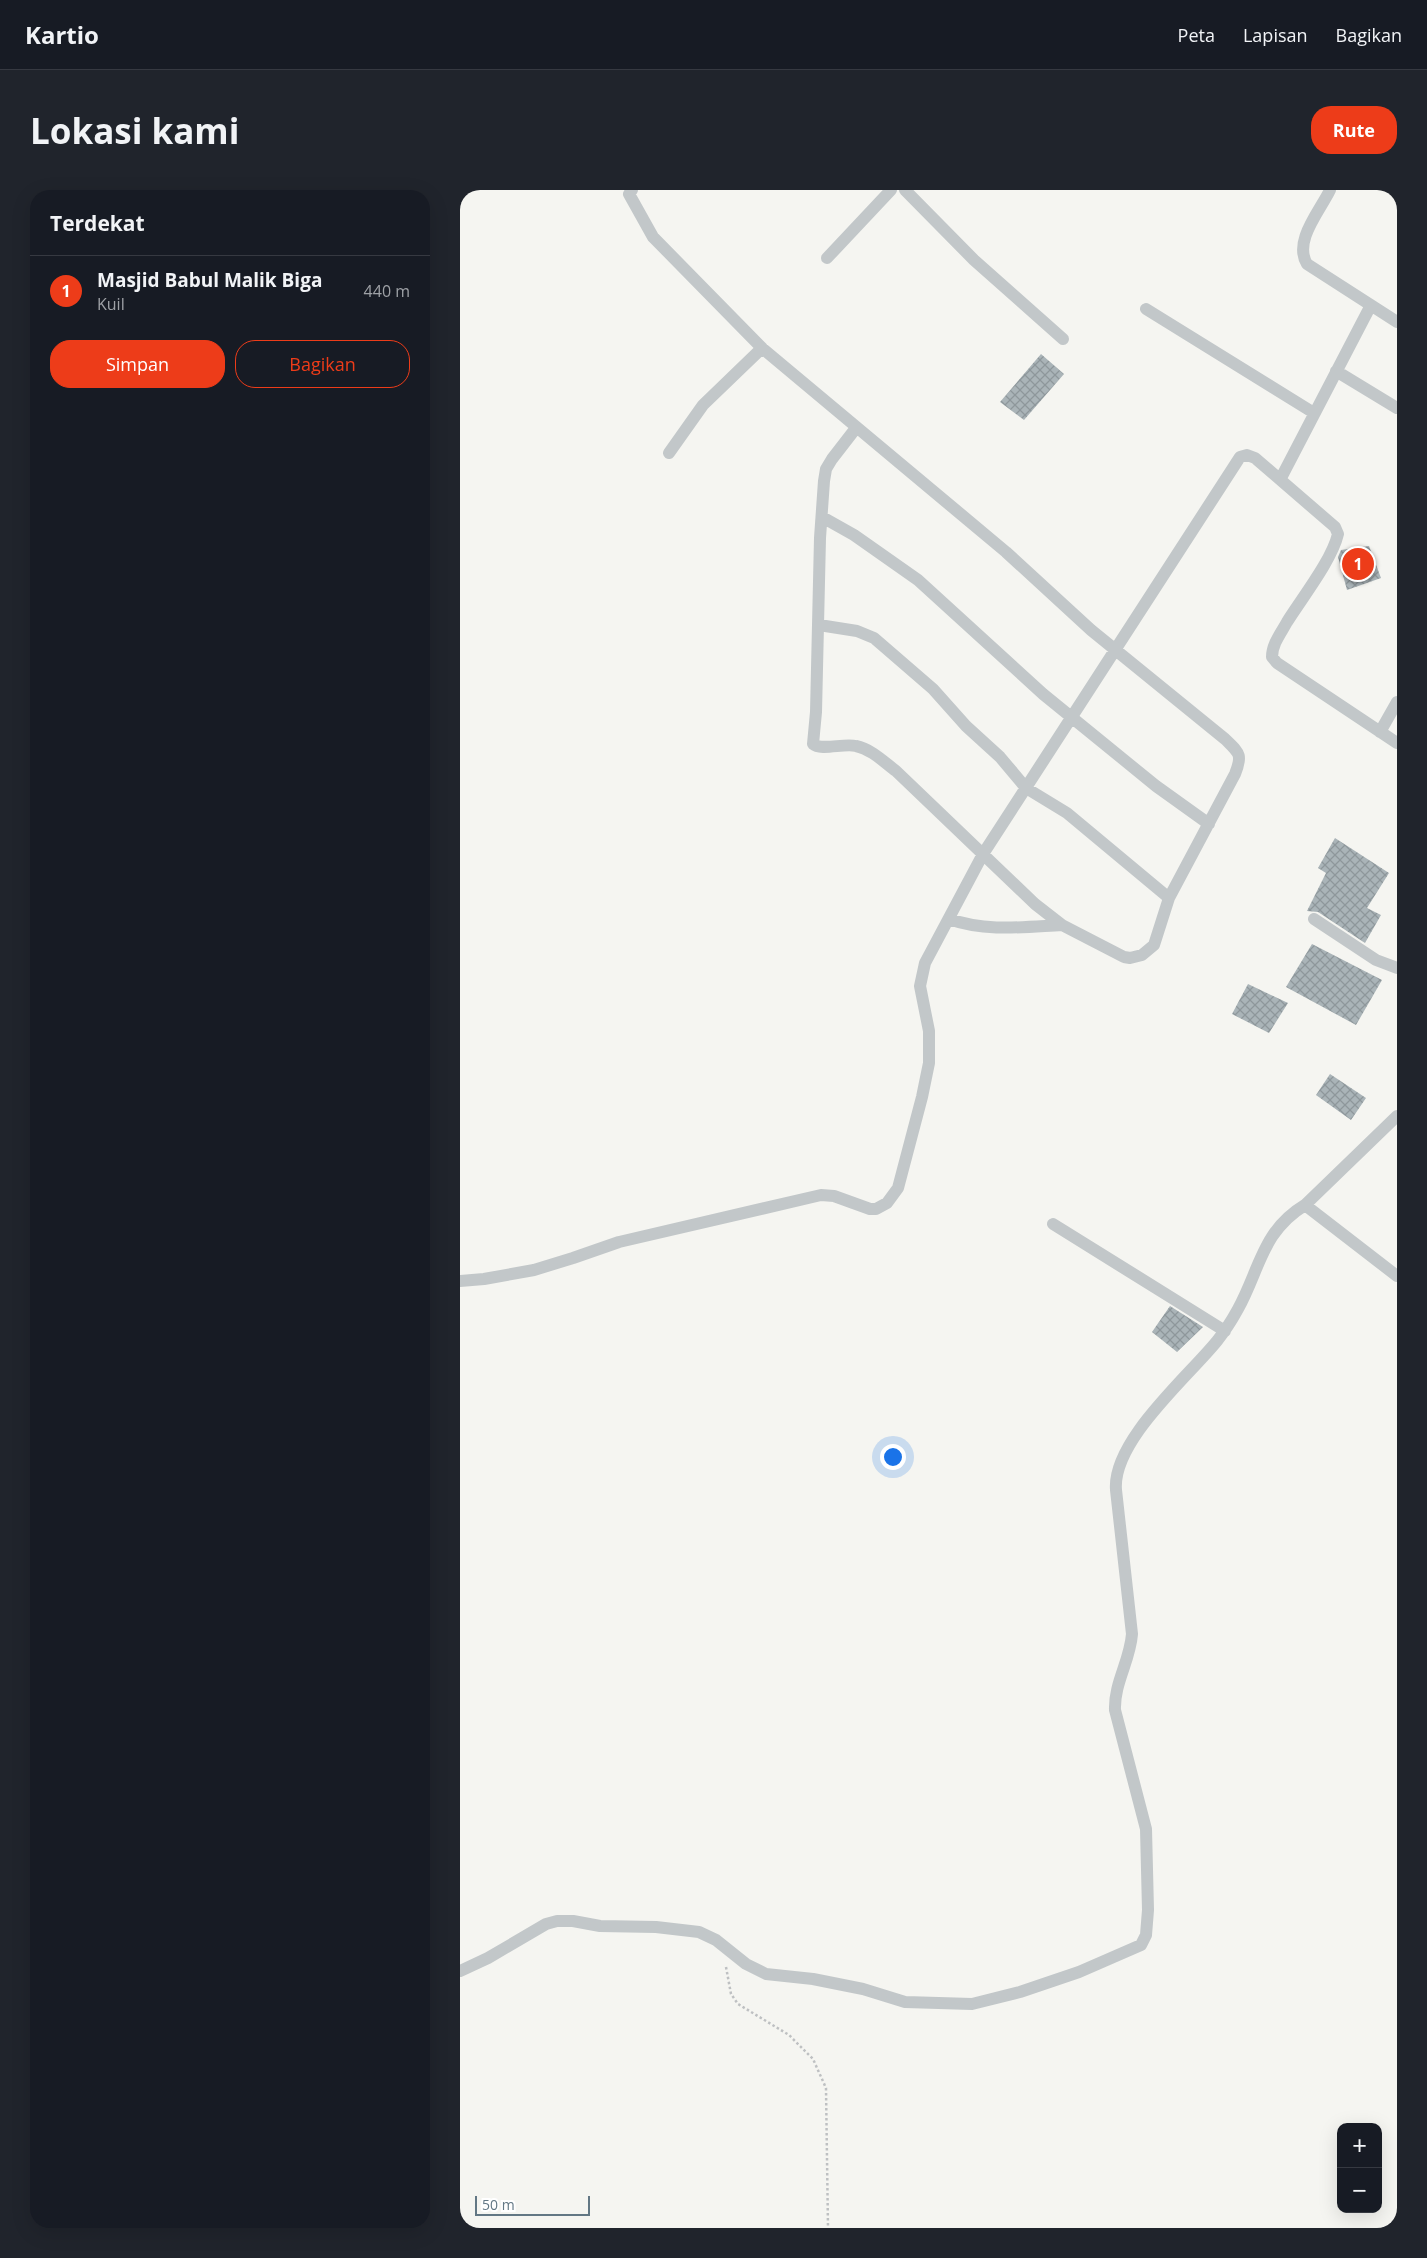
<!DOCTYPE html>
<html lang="id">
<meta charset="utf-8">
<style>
body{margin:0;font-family:"Open Sans",sans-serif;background:#20242c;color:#f1f3f6}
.controls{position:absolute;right:15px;bottom:15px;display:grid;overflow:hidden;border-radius:10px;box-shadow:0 5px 20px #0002}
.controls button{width:45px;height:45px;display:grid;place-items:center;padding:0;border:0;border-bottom:1px solid #363941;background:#171b24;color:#f1f3f6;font:25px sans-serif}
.scale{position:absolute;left:15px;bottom:12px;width:115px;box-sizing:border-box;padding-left:5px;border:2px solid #627784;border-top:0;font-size:14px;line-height:18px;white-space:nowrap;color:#627784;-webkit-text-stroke:4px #fff;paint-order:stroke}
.you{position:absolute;left:432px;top:1266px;width:18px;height:18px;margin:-12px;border:4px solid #fff;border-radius:50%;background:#1a73e8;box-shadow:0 0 0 8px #1a73e833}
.badge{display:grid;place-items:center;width:32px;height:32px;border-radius:50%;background:#ed3c19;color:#fff;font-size:16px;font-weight:700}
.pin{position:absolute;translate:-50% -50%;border:2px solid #fff;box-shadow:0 1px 5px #0006}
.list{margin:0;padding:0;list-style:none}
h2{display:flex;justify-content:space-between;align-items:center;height:65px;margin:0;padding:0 20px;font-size:21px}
h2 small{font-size:16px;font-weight:400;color:#9ea1a6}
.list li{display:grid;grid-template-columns:32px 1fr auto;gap:15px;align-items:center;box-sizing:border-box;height:70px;padding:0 20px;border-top:1px solid #363941}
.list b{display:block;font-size:19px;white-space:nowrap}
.list p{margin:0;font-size:16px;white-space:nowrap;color:#9ea1a6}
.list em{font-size:16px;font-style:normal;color:#9ea1a6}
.actions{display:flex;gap:10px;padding:15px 20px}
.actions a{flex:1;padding:11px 0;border:1px solid #ed3c19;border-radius:20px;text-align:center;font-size:18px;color:#ed3c19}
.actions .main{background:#ed3c19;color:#fff}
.map{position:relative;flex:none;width:937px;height:2038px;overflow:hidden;border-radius:20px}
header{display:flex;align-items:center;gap:30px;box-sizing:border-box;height:70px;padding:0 25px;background:#171b24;border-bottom:1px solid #363941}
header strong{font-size:24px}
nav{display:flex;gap:28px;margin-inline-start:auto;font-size:18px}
.intro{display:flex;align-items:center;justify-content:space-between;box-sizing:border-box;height:120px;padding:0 30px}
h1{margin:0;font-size:35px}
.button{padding:12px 22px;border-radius:20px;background:#ed3c19;color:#fff;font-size:18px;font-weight:700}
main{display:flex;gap:30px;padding:0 30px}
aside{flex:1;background:#171b24;border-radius:20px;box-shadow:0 5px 20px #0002}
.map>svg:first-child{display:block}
</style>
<header>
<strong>Kartio</strong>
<nav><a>Peta</a><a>Lapisan</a><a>Bagikan</a></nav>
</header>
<div class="intro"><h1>Lokasi kami</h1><a class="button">Rute</a></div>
<main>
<aside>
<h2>Terdekat<small></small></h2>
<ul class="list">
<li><span class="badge">1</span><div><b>Masjid Babul Malik Biga</b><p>Kuil</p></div><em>440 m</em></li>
</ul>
<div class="actions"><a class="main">Simpan</a><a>Bagikan</a></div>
</aside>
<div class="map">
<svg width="937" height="2038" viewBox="0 0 937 2038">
<defs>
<pattern id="building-cross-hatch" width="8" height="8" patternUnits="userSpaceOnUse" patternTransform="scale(1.25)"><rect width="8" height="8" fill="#aab4b8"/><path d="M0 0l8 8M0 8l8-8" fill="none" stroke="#8e979b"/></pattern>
</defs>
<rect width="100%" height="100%" fill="#f5f5f1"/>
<path fill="url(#building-cross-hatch)" d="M 581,164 L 604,184 L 564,230 L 540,212 Z
M 909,356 L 921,388 L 887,400 L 878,367 L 881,360 Z
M 875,648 L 929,683 L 907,718 L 921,725 L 905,753 L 858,722 L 847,721 L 866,683 L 858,678 Z
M 852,754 L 922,790 L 896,835 L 826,797 Z
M 788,794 L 828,813 L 809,843 L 772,824 Z
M 870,884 L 906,908 L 891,930 L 856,905 Z
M 710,1116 L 743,1137 L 717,1162 L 692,1142 Z"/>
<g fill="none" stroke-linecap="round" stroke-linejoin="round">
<path stroke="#bec0c2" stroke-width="2.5" stroke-dasharray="2.5 2.5" stroke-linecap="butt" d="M 266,1777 L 271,1804 L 278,1814 L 329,1845 L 353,1869 L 366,1898 L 368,2038"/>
<path stroke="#c2c7c9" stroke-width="12" d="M 172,0 L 169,4 L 193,47 L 302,158 L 546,362 L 631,440 L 765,549 C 779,563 783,564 775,584 L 709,708 L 694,755 L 682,765 L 670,768 L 664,767 L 602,735 L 575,714 L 436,581 C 424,572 411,559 396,556 C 384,553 361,561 353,554 L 356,522 L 360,348 L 364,291 L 366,279 L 372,269 L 396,238
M 445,0 L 514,70 L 603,149
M 870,0 C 860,21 833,51 847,74 L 937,132
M 367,68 L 431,0
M 686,119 L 854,223
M 876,181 L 937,218
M 209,263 L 243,215 L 302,158
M 821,288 L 911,115
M 362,327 L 394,345 L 458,390 L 583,504 L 696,596 L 749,634
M 359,435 L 397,441 L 414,448 L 473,499 L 506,536 L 540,567 L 566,598 L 607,623 L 709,708
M 920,542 L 937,512
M 489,729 C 526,742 563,737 602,735
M 854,729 L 916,770 L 937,778
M 937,926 L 845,1015 L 937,1086
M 593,1034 L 765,1141
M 0,1091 L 24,1089 L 74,1080 L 113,1068 L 159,1052 L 361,1005 L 374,1006 L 410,1019 L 416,1019 L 427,1013 L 438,998 L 462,907 L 469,873 L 469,841 L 460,796 L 465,773 L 523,664 L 780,267 L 787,265 L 795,268 L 875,337 L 878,344 C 872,370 842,408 827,432 C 821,443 812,454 812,467 L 817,473 L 937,553
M 0,1781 L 28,1768 L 86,1734 L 97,1731 L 113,1731 L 140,1736 L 196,1737 L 239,1742 L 256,1750 L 286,1774 L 306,1784 L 353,1789 L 403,1799 L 445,1812 L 512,1814 L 560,1802 L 619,1782 L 681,1755 L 686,1745 L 688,1720 L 686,1639 L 655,1520 C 654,1493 670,1471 672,1444 L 656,1300 C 652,1251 728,1187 757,1151 C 765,1141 772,1130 778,1119 C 800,1079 802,1041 845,1015"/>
</g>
</svg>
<div class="controls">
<button>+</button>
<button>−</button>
</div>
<div class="scale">50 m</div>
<div class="you"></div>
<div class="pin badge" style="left:898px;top:374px">1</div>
</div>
</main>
